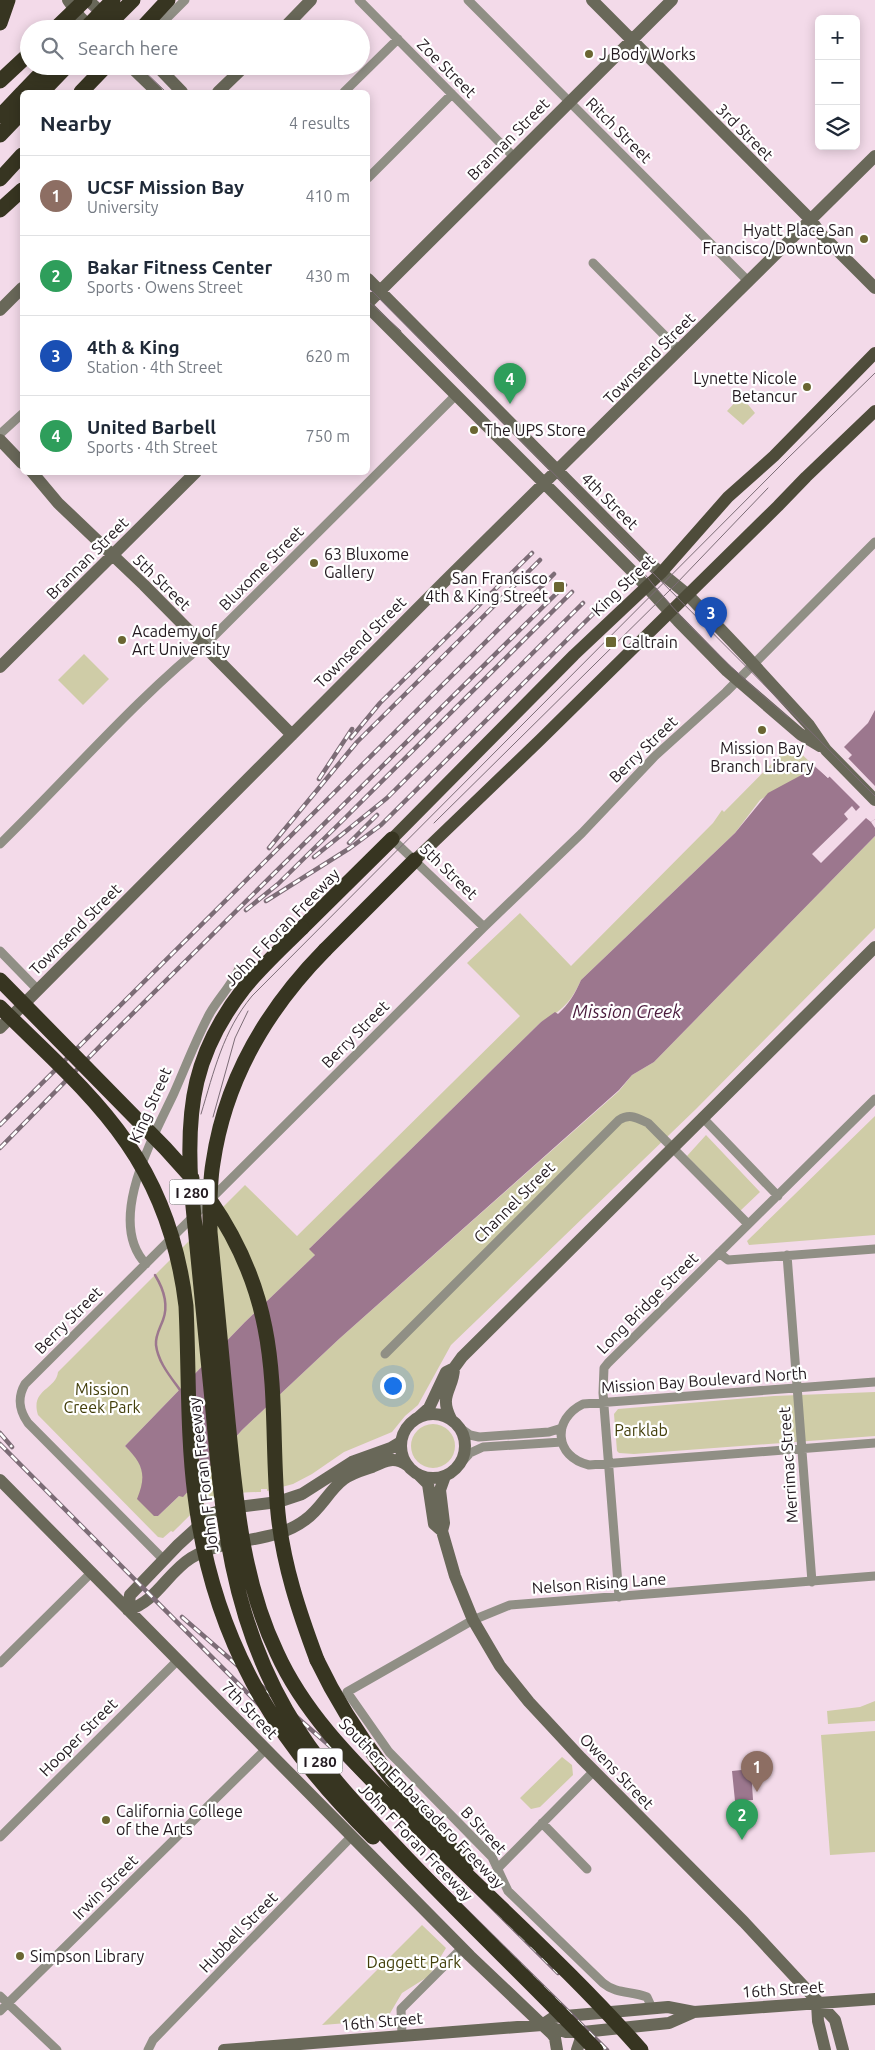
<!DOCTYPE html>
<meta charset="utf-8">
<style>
body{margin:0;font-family:Ubuntu,sans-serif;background:#f6f6f7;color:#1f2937}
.controls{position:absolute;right:15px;top:15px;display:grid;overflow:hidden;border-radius:8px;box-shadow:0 2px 12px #0003}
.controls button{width:45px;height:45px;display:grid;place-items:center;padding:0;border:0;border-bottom:1px solid #e0e1e3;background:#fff;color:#1f2937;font:25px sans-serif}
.you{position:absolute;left:392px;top:1385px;width:18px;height:18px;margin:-12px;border:4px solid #fff;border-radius:50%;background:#1a73e8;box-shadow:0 0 0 8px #1a73e833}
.badge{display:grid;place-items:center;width:32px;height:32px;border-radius:50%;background:#6a6632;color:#fff;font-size:16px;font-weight:700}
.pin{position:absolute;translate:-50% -41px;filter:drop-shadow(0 1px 2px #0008)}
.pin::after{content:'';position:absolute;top:26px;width:18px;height:15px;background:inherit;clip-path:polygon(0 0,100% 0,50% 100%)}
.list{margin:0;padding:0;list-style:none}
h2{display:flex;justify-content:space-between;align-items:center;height:65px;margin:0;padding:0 20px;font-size:21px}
h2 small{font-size:16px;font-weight:400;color:#747a83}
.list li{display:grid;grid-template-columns:32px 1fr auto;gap:15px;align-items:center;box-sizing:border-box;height:80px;padding:0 20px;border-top:1px solid #e0e1e3}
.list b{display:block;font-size:19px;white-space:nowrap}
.list p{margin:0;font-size:16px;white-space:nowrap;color:#747a83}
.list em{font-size:16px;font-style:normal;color:#747a83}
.icon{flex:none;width:28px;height:28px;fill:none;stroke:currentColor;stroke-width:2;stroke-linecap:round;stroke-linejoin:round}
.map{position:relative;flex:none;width:875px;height:2050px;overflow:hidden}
.search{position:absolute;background:#fff;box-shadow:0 2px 12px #0003;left:20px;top:20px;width:350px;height:55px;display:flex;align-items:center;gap:12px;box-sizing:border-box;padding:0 18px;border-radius:28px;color:#747a83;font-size:19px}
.panel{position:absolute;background:#fff;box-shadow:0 2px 12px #0003;left:20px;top:90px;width:350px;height:385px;border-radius:8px}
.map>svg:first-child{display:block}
</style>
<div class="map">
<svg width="875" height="2050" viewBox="0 0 875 2050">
<rect width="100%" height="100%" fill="#f3dae9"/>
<path fill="#cfcca7" d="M 741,396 L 755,413 L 743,425 L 727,411 Z
M 84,654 L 109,679 L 83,705 L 58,680 Z
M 791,744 L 811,763 L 807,772 L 760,800 L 735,833 L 581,980 C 572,1001 561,1012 541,1022 L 310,1248 L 315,1255 L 245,1322 L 125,1446 L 138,1459 L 143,1473 L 143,1487 L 158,1516 L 179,1496 L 183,1496 L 242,1430 L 339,1339 L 619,1091 L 632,1075 L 654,1062 L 875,836 L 875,928 L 696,1109 L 451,1345 L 418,1405 L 405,1416 L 392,1432 L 344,1452 L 312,1474 L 293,1484 L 267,1491 L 267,1489 L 261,1489 L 261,1492 C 210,1493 208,1498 173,1532 L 171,1531 L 163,1538 L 158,1537 L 38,1415 C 30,1389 56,1390 58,1372 L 245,1185 L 297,1236 L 520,1016 L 467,963 L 520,913 L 571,966 L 713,823 L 722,810 L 724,812 Z
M 875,1116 L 875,1235 L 749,1245 L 747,1241 Z
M 706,1135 L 760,1192 L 740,1211 L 687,1156 Z
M 875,1392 L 875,1436 L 634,1454 L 619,1453 L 617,1451 L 614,1414 L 618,1409 L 774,1396 Z
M411 1446a22 22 0 1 1 44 0a22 22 0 1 1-44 0Z
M 875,1701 L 875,1721 L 828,1724 L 827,1711 L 860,1707 Z
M 875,1731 L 875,1852 L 830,1855 L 821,1735 Z
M 562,1757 L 572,1765 L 573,1775 L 540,1807 L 531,1809 L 520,1798 Z
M 422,1925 L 446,1948 L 429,1976 L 402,1993 L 386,2020 L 322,2025 Z"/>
<path fill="#9c778e" d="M 875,710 L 875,819 L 871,822 L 875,828 L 875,836 L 654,1062 L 632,1075 L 619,1090 L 339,1339 L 242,1430 L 183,1497 L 179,1496 L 158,1516 L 154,1516 L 137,1499 C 147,1475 143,1464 125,1446 L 245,1322 L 315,1255 L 309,1249 L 541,1022 L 555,1012 L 558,1014 C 569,1004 575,994 581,980 L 735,833 L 768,793 L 807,772 L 811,763 L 828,778 L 852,755 L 844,747 L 868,723 Z
M 751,1769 L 753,1800 L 735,1801 L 732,1771 Z"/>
<path fill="#f3dae9" d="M 846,756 L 875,786 L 875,819 L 871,822 L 866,818 L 821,863 L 812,854 L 848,819 L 844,814 L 852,806 L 856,811 L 860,807 L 829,776 L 828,778 L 818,768 L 820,766 L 828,774 Z"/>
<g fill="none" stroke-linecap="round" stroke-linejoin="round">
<path stroke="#9c778e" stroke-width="2.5" d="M 155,1275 C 163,1288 169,1304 163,1320 C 160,1328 155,1336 156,1345 C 158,1362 170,1376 180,1390"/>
<path stroke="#908f85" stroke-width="9" d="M 359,0 L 514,157
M 468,0 L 749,282
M 156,29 L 185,0
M 344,92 L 398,39
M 368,178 L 452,94
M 593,263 L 679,350
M 0,434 L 22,414
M 392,839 L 484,927
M 0,844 C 71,775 136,698 213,637 L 456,395
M 0,951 L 37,989
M 702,1117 L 778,1196
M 719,1253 L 728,1260 L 875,1249
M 787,1255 L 812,1582
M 146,1264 C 105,1221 154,1136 174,1093 C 186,1066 196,1039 210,1013 C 218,999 234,982 239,968
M 385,1354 L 619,1120 C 630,1113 637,1118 648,1123 L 748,1224
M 875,1382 L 583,1404 C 552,1419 554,1457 589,1465 L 875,1443
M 460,1428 L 470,1435 L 479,1437 L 549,1432 L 562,1428
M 461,1463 L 470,1453 L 483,1447 L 562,1442
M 164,1560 L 28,1423 C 19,1410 17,1398 25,1384 L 484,927 L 582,833 L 655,756 L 726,692 L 875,542
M 619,1597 L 603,1393 L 604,1368 L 608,1363 L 875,1099
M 0,1663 L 91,1573
M 542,1823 L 587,1869
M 0,1837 L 178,1660
M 498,1868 L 594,1771
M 0,1996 L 57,2050
M 652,2008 L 647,1997 C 631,1991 616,1994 603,1983 L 508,1891 L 492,1857 L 389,1752 L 347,1692 L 473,1620 L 510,1605 L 875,1576
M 0,2011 L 266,1749
M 402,2035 L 401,2009 L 462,1948
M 148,2050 L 153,2040 L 352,1836"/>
<path stroke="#696859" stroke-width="12" d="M 68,0 L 80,17 L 92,29
M 88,0 L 119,29
M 592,0 L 811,220 L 820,233 L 875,288
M 283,29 L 311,0
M 130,66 L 157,92
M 157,66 L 182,92
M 218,92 L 245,66
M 368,279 L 649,563 L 688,595 L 746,656 L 809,725 L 826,750 L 875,800
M 368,303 L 672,0
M 368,307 L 633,572 L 678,621 L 727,671 L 800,734 L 820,746
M 0,310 L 22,288
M 0,440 L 22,463
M 32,472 L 58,503 L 144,585 L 292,735
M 0,667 L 196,472
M 0,1028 L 444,582 L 875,156
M401 1446a32 32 0 1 1 64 0a32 32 0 1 1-64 0Z
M 419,1417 L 429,1408 L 446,1372 L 454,1368 L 462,1357 L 875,947
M 451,1419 C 438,1395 454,1389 454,1368
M 419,1475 L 428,1484 L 434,1524 L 442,1531
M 445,1476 L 440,1490 L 444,1523 L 442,1531 L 455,1576 L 473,1620 L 500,1666 L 529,1702 L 581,1758 L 744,1922 L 835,2020 L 843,2050
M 0,1480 L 470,1956 L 552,2034 L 555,2038 L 557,2050
M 128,1610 L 130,1595 L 178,1545 L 213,1513 L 230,1508 L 278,1502 L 302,1494 L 352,1462 L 391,1448 L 401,1442
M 128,1610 C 156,1602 167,1573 191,1558 C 226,1536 272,1545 305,1520 C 321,1509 329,1490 344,1479 C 352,1473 363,1470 372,1467 C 385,1461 394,1456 407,1465
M 817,2003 L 818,2021 L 825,2050
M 542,2025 L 554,2017 L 668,2007 L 694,2012 L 875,1999
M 224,2050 L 542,2025 L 566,2032 L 583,2032 L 669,2023 L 694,2012
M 577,2050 L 583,2032"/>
<path stroke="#4e4c3a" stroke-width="12" d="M 392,839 L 574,655 L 661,573 L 728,497 L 774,456 L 875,353
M 415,860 L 540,740 L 778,506 L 806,477 L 875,411"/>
<path stroke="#373521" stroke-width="15" d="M 0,23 L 8,0
M 141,29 L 168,0
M 0,81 L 29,54
M 23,92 L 48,66
M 42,92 L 67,66
M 81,92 L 106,66
M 0,116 L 22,93
M 0,135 L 22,112
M 0,179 L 22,155
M 0,210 L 22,190
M 302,928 L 392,839
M 325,950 L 415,860
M 317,1660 C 355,1740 407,1800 467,1866"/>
<path stroke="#7c6c76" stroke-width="1" d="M 89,8 L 109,29
M 139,66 L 166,92
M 368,287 L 875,796
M 368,301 L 401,331
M 639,567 C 682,622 734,672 788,717
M 434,823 L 675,585 L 768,488
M 201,1114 C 214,1071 223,1031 252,996 L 788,458 L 875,373
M 213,1117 L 235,1038 L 248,1011"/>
<defs>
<path id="rail" d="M 351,738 L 380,703 L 532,553
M 319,779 L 352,729
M 349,843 L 377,815
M 269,848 L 357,742 L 540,560
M 314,857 L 387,798 L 583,603
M 266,901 L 350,848 L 381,825 L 593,614
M 246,910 L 278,884 L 345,818 L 572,592
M 0,1125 L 554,574
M 0,1148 L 107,1039 L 565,585
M 0,1433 L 12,1447
M 0,1444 L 349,1795 L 607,2050
M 182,1617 L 339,1754 L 558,1973"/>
</defs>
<use href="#rail" stroke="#7c6c76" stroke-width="4.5"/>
<use href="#rail" stroke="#fff" stroke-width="2.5" stroke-dasharray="8" stroke-linecap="butt"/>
<path stroke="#373521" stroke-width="15" d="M 55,29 L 85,0
M 85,29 L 113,0
M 104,29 L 133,0
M 302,928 C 283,947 261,967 244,988 C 194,1052 186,1107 191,1186 C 198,1257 205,1329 212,1400 C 222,1511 229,1611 286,1710 C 316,1763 357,1806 399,1850 C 463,1918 531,1982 596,2050
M 325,950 C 267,1009 225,1080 213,1163 C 209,1186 210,1209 210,1232 C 216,1295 222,1358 228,1421 C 236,1500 242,1580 277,1653 C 306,1717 358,1766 407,1816 C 484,1894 568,1967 641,2050
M 0,980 L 165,1148 L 192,1178
M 0,1007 C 43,1050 92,1092 127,1143 C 161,1192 179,1248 186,1306 C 189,1369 187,1433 195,1496 C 212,1636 273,1740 373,1837
M 210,1200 C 237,1239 256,1281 265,1328 C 277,1388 272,1452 278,1513 C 283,1564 299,1612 317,1660"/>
</g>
<g fill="#6a6632" stroke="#fff" stroke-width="2">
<circle cx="589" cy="54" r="5"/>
<circle cx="864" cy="239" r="5"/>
<circle cx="807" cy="387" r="5"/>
<circle cx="474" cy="430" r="5"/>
<circle cx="314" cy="563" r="5"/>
<rect x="553" y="581" width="12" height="12" rx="2.5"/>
<circle cx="122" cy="640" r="5"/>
<rect x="605" y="636" width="12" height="12" rx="2.5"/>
<circle cx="762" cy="730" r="5"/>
<circle cx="106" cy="1820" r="5"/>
<circle cx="20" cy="1956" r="5"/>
</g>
<g text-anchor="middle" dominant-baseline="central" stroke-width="4.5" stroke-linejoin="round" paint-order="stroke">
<g fill="#fff" stroke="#655f63" stroke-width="1">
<rect x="169.5" y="1179.5" width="45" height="25" rx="4"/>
<rect x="297.5" y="1748.5" width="45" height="25" rx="4"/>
</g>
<g font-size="15" font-weight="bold" fill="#231a20">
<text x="192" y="1192">I 280</text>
<text x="320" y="1761">I 280</text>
</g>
<g font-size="16" fill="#231a20" stroke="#fff" text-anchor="start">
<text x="599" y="54">J Body Works</text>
<text x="854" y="230" text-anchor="end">Hyatt Place San<tspan x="854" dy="18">Francisco/Downtown</tspan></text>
<text x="797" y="378" text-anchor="end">Lynette Nicole<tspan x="797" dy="18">Betancur</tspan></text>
<text x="484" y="430">The UPS Store</text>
<text x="324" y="554">63 Bluxome<tspan x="324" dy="18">Gallery</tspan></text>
<text x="548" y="578" text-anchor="end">San Francisco<tspan x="548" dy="18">4th &amp; King Street</tspan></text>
<text x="132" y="631">Academy of<tspan x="132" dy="18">Art University</tspan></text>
<text x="622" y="642">Caltrain</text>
<text x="762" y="748" text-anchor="middle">Mission Bay<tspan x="762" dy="18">Branch Library</tspan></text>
<text x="116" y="1811">California College<tspan x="116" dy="18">of the Arts</tspan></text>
<text x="30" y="1956">Simpson Library</text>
</g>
<g font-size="16" fill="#231a20" stroke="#fff">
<text transform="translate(447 68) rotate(45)">Zoe Street</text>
<text transform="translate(619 130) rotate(45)">Ritch Street</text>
<text transform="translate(745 132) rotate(45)">3rd Street</text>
<text transform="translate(508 139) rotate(-45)">Brannan Street</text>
<text transform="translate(649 358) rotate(-45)">Townsend Street</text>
<text transform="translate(610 501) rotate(45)">4th Street</text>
<text transform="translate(87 558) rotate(-45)">Brannan Street</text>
<text transform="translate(261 568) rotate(-45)">Bluxome Street</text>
<text transform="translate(162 582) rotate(44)">5th Street</text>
<text transform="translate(623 585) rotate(-44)">King Street</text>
<text transform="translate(360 642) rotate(-45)">Townsend Street</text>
<text transform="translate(643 749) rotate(-44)">Berry Street</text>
<text transform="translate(449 871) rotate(44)">5th Street</text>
<text transform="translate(282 927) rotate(-46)">John F Foran Freeway</text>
<text transform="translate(75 929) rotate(-45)">Townsend Street</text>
<text transform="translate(355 1034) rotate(-45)">Berry Street</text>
<text transform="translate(150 1105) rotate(-66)">King Street</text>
<text transform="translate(514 1202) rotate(-45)">Channel Street</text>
<text transform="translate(647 1303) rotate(-45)">Long Bridge Street</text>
<text transform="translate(68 1320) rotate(-45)">Berry Street</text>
<text transform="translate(704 1380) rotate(-4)">Mission Bay Boulevard North</text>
<text transform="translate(788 1465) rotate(-94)">Merrimac Street</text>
<text transform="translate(203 1475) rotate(-97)">John F Foran Freeway</text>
<text transform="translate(599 1583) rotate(-4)">Nelson Rising Lane</text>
<text transform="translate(250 1710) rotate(46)">7th Street</text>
<text transform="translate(78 1737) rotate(-45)">Hooper Street</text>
<text transform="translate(617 1771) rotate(46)">Owens Street</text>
<text transform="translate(422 1803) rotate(46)">Southern Embarcadero Freeway</text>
<text transform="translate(484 1830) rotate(47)">B Street</text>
<text transform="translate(416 1842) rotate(46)">John F Foran Freeway</text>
<text transform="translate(105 1887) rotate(-45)">Irwin Street</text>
<text transform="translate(238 1932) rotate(-46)">Hubbell Street</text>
<text transform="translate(783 1989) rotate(-4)">16th Street</text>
<text transform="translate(382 2021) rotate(-5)">16th Street</text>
</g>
<g font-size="16" fill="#423e0a" stroke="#fff">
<text x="102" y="1389">Mission<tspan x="102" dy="18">Creek Park</tspan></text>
<text x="641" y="1430">Parklab</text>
<text x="414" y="1962">Daggett Park</text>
</g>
<g font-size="18" font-style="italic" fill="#4b1b3d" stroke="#fff">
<text x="627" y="1011">Mission Creek</text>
</g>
</g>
</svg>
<div class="controls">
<button>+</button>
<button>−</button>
<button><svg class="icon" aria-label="layers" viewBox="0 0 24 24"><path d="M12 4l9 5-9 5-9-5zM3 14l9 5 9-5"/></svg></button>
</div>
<div class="you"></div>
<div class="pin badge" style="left:757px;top:1792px;background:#8d6e63">1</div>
<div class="pin badge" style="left:742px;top:1840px;background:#2e9e5b">2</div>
<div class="pin badge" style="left:711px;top:638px;background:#1a4fb4">3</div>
<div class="pin badge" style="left:510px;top:404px;background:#2e9e5b">4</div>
<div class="search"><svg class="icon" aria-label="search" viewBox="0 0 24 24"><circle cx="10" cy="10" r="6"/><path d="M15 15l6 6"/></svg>Search here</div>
<section class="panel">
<h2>Nearby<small>4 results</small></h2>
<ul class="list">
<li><span class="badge" style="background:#8d6e63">1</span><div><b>UCSF Mission Bay</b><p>University</p></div><em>410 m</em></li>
<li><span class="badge" style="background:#2e9e5b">2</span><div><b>Bakar Fitness Center</b><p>Sports · Owens Street</p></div><em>430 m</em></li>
<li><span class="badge" style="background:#1a4fb4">3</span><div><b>4th &amp; King</b><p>Station · 4th Street</p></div><em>620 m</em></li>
<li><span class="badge" style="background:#2e9e5b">4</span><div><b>United Barbell</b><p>Sports · 4th Street</p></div><em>750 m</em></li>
</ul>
</section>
</div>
